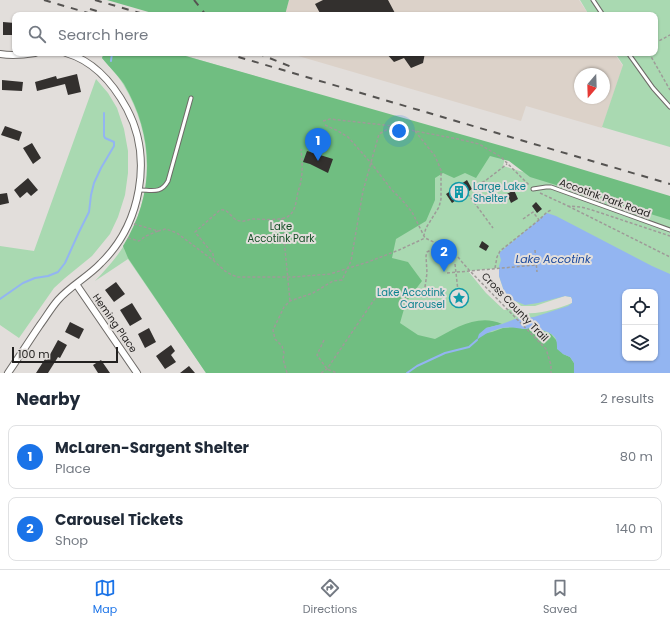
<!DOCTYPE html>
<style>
body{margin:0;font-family:Poppins,sans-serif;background:#f2f2f3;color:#1f2937}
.controls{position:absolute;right:12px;bottom:12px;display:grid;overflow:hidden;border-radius:8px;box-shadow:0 1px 3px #0004}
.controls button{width:36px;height:36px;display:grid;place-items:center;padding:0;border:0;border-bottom:1px solid #e0e1e3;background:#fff;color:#1f2937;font:20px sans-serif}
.compass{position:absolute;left:574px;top:68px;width:36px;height:36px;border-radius:50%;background:#fff;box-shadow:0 1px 3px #0004;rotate:199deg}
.scale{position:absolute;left:12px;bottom:10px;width:106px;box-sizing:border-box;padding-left:4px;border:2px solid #232120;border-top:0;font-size:11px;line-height:14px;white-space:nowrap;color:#232120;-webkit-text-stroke:3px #e2dedb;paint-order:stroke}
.you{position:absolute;left:399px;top:131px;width:14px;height:14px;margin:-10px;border:3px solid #fff;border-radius:50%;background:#1a73e8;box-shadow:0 0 0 6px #1a73e833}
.badge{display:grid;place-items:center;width:26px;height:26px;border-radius:50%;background:#1a73e8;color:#fff;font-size:13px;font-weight:700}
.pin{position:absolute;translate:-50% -33px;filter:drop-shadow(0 1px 2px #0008)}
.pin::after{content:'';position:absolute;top:21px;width:14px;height:12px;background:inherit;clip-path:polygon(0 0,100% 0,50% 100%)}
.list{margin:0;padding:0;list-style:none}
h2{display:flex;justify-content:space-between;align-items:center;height:52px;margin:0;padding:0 16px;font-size:17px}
h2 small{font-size:13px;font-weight:400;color:#747a83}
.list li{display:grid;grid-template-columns:26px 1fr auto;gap:12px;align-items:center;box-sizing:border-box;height:64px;margin:0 8px 8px;padding:0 8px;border:1px solid #e0e1e3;border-radius:8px}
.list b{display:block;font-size:15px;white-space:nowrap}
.list p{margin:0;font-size:13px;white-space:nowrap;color:#747a83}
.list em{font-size:13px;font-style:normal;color:#747a83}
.icon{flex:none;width:22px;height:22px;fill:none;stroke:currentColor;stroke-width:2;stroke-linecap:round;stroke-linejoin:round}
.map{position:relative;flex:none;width:670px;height:373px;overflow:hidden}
.search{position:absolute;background:#fff;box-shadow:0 1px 3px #0004;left:12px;right:12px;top:12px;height:44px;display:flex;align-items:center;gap:10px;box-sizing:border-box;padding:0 14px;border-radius:8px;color:#747a83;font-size:15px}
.sheet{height:196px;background:#fff}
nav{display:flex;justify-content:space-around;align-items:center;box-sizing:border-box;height:56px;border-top:1px solid #e0e1e3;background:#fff;font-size:11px;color:#747a83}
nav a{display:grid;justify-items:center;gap:2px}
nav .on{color:#1a73e8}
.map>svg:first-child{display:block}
</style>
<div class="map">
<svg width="670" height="373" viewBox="0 0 670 373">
<rect width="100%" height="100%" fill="#e2dedb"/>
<path fill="#dcd2c9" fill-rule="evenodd" d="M 289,0 L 579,0 L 589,15 L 285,15 Z
M 288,53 L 614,53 L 623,66 L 602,128 L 526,106 L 521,121 ZM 580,74 L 604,74 L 604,98 L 580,98 Z"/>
<path fill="#a9d9b1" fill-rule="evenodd" d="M 580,0 L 670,0 L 670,147 L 602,127 L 623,65 L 615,53 L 655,53 L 655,15 L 589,15 Z
M 104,53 L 176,53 L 507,150 L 503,166 L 670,215 L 670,373 L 206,373 L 128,259 L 95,281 C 109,266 123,251 131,232 C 155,184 151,130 123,84 C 118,75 109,67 102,58 ZM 499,268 L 499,276 L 504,291 L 521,306 L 535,306 L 565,296 L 571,297 L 572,299 L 572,303 C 560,308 538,315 525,313 C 515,311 516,307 504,310 L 486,293 L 468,271 ZM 625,292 L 655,292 L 655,358 L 625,358 Z
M 96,79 L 108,93 L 117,108 L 124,129 L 128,151 L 128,173 L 125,195 L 118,217 L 110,234 L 92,256 L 65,278 L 54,288 L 19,338 L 0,325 L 0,246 L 34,251 Z"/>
<path fill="#70be81" d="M 107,0 L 289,0 L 285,15 L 159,15 Z
M 104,53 L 175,53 L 551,160 L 670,196 L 670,220 L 530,177 L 509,161 L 490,156 L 476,178 L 465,173 L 454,178 L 443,173 L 435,178 L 435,200 L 426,221 L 396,239 L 392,258 L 408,262 L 422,281 L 406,302 L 400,323 L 418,335 L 435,339 C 455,328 479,313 502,324 L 486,328 L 486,333 L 492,332 L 503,328 L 516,327 L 525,329 L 530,328 L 540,330 L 551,334 L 556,340 L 563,354 L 570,357 L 574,363 L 574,373 L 206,373 L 128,258 L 123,246 C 155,195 155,137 124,84 C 118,75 109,67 102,58 Z"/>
<path fill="#93b5f1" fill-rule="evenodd" d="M 547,213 L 556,216 L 652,266 L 670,274 L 670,373 L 574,373 L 574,363 L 570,357 L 563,354 L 557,349 C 557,346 557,342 556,339 C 553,332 538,328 531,328 C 526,328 529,329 524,329 C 516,328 511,326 502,328 C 493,330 484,334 477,340 L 479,334 L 486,328 L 502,324 L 515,319 L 534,317 L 568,306 L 572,303 L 572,299 L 571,297 L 565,296 L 538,303 L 525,305 L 515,301 L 510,297 L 504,291 L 499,276 L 499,266 L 501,260 L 499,253 ZM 625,292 L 655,292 L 655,358 L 625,358 Z"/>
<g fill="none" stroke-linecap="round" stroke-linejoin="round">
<path stroke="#93b5f1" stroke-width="2" d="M 111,61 L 112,53
M 0,299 L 23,283 L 35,278 L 48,276 L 58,272 L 65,263 L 79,232 L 89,212 L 91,195 L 94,183 L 101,168 L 114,146 L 114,142 L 105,138 L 104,136 L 104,113
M 407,373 L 417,366 L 445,353 L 469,347 L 477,340"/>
</g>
<path fill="#33302e" d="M 323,0 L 388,0 L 396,15 L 321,15 L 315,4 Z
M 3,22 L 15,23 L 15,35 L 3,35 Z
M 386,53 L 425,53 L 423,63 L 411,68 L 404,58 L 394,62 Z
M 77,74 L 81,92 L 68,95 L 65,84 L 37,91 L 35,82 L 56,76 L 57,79 Z
M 2,80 L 23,82 L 22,91 L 2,90 Z
M 5,126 L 22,132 L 19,141 L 1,135 Z
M 32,143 L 41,158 L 33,164 L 23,148 Z
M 307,151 L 333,159 L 328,173 L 310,164 L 303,162 Z
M 28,178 L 38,190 L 31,196 L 27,192 L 20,198 L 14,190 Z
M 467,180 L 472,189 L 452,203 L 446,194 Z
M 514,190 L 518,199 L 511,203 L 507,194 Z
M 7,193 L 9,203 L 0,205 L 0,194 Z
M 536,202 L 542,209 L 537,213 L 532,206 Z
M 482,241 L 489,246 L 486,251 L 479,247 Z
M 116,282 L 125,294 L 114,302 L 105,290 Z
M 132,303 L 142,319 L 130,326 L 120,310 Z
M 70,322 L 84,329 L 79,339 L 65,332 Z
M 149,328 L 156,342 L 145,348 L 138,334 Z
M 58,340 L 67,345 L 60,358 L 58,357 L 48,373 L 36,373 L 45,359 L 47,360 Z
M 171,345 L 175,351 L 171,355 L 176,362 L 165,369 L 156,356 Z
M 101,360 L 110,373 L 98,373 L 93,365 Z
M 189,366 L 195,373 L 180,373 Z"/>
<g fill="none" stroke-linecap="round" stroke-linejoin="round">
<defs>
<path id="service" d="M 593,0 L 603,15
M 628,53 L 653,88 L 670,107
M 533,189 L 546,187 L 551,187 L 670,230
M 139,190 C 152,190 161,194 168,181 L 191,98"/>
<path id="minor" d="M 0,54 C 12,56 23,55 35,53
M 76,284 L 137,373
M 8,373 C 19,357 29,341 40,325 C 46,317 51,308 58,300 C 70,286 88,277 101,263 C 141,224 153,158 127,109 C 113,83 94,61 66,53"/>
</defs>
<use href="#service" stroke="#6d6a67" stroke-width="5"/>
<use href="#minor" stroke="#6d6a67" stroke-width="8"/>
<path stroke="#9e9b98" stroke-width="1.5" stroke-dasharray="3 2" stroke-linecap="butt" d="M 655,43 L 670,35
M 649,53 L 670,90
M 323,121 L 330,119 L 393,126 L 415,131 L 458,139 L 479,144 L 501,157 L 530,186
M 325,125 L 336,130 L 348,137 L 371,163 L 391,189 L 402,200 L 412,212 L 425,238 L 438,244
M 415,131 L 435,156 L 441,170 L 441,199 L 439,207 L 426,228 L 424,235
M 473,187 L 485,181 L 507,164
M 540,193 L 568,206 L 581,207 L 592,210 L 670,236
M 468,194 L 493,228
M 568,206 L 670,257
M 282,218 L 290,301
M 523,219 L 533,212 L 539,220
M 134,224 L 158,231 L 166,229 L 177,233 L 214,261 L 225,271 L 232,275 L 238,277 L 293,277 L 330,274 L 368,262 L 399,250 L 425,238
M 128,238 L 139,241 L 146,236 L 158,231
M 535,250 L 537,272
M 458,257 L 462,262 L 470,271 L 546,349 L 551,365 L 551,373
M 214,261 L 213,254 L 195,232 L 220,210 C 230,208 231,221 241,221 C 245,222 249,219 253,219 C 262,219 278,221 287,217 C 296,212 296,201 298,192 C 299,188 301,184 301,180 C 303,170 302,159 301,149
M 455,264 L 458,291
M 495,268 L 497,257 L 500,251 L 539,220 L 547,212 L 551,210
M 447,273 L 536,265
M 425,287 L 427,273 L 426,256 L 427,252 L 431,250 L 437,249
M 324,340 L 317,355 L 327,369 L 337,373
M 287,373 L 283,359 L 284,353 L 282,346 L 275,339 L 273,330 L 284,307 L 290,301 L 313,293 L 333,281 L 342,280 L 351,261 L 363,191 L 379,134 L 393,126
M 321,373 L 327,369 L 376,297"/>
<use href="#service" stroke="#fff" stroke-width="3"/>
<use href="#minor" stroke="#fff" stroke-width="6"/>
<path stroke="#555351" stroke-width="2" stroke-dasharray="7 7" stroke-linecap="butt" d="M 44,0 L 95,15
M 95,0 L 147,15
M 194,0 L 206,15
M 90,9 L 111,15
M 225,53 L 670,184
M 257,53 L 294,68"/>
</g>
<defs>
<symbol id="building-ring" viewBox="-11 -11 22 22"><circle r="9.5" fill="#e2dedb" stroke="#0f9aa8" stroke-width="1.5"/><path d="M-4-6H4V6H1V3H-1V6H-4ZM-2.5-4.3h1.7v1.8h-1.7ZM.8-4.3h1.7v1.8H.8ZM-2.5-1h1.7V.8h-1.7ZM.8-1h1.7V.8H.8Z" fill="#0f9aa8"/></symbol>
<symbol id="sight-ring" viewBox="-11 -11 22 22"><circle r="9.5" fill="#e2dedb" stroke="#0f9aa8" stroke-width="1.5"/><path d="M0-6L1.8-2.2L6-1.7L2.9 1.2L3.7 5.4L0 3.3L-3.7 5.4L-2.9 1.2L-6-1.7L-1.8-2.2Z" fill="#0f9aa8"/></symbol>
</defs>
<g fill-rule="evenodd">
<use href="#building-ring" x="448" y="181" width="22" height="22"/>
<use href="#sight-ring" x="448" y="287" width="22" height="22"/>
</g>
<g text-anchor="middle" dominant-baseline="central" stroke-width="4" stroke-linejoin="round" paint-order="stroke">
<g font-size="10" fill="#0d838f" stroke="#e2dedb" text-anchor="start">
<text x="473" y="186">Large Lake<tspan x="473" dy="12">Shelter</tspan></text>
<text x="445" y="292" text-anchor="end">Lake Accotink<tspan x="445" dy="12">Carousel</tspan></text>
</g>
<g font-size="10" fill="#232120" stroke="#e2dedb">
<text transform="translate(605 198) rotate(20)">Accotink Park Road</text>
<text transform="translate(515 307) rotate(46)">Cross County Trail</text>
<text transform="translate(115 323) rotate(55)">Heming Place</text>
</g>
<g font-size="10" fill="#185029" stroke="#e2dedb">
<text x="281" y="226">Lake<tspan x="281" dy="12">Accotink Park</tspan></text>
</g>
<g font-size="11" font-style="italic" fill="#1b499d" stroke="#e2dedb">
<text x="553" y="259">Lake Accotink</text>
</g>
</g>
</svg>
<div class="controls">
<button><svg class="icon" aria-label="locate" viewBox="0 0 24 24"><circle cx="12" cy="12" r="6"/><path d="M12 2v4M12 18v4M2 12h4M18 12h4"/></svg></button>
<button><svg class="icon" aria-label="layers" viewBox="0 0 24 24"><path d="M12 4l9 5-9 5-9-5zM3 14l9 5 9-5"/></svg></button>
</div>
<svg class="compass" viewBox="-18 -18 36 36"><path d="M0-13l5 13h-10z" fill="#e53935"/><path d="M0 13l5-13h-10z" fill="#747a83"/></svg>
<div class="scale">100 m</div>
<div class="you"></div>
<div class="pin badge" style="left:318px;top:161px">1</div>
<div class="pin badge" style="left:444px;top:272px">2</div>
<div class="search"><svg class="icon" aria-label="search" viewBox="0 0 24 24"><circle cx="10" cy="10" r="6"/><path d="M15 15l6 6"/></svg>Search here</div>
</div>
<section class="sheet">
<h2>Nearby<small>2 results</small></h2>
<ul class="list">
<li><span class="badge">1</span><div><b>McLaren-Sargent Shelter</b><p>Place</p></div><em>80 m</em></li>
<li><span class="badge">2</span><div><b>Carousel Tickets</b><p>Shop</p></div><em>140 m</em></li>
</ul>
</section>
<nav>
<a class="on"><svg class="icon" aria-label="map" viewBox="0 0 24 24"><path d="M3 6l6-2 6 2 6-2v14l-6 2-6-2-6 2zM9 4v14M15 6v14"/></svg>Map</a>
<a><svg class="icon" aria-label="directions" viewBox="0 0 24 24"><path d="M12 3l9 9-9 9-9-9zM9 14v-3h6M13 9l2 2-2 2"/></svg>Directions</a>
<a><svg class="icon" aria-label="saved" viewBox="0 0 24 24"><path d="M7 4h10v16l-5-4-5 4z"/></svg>Saved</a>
</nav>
